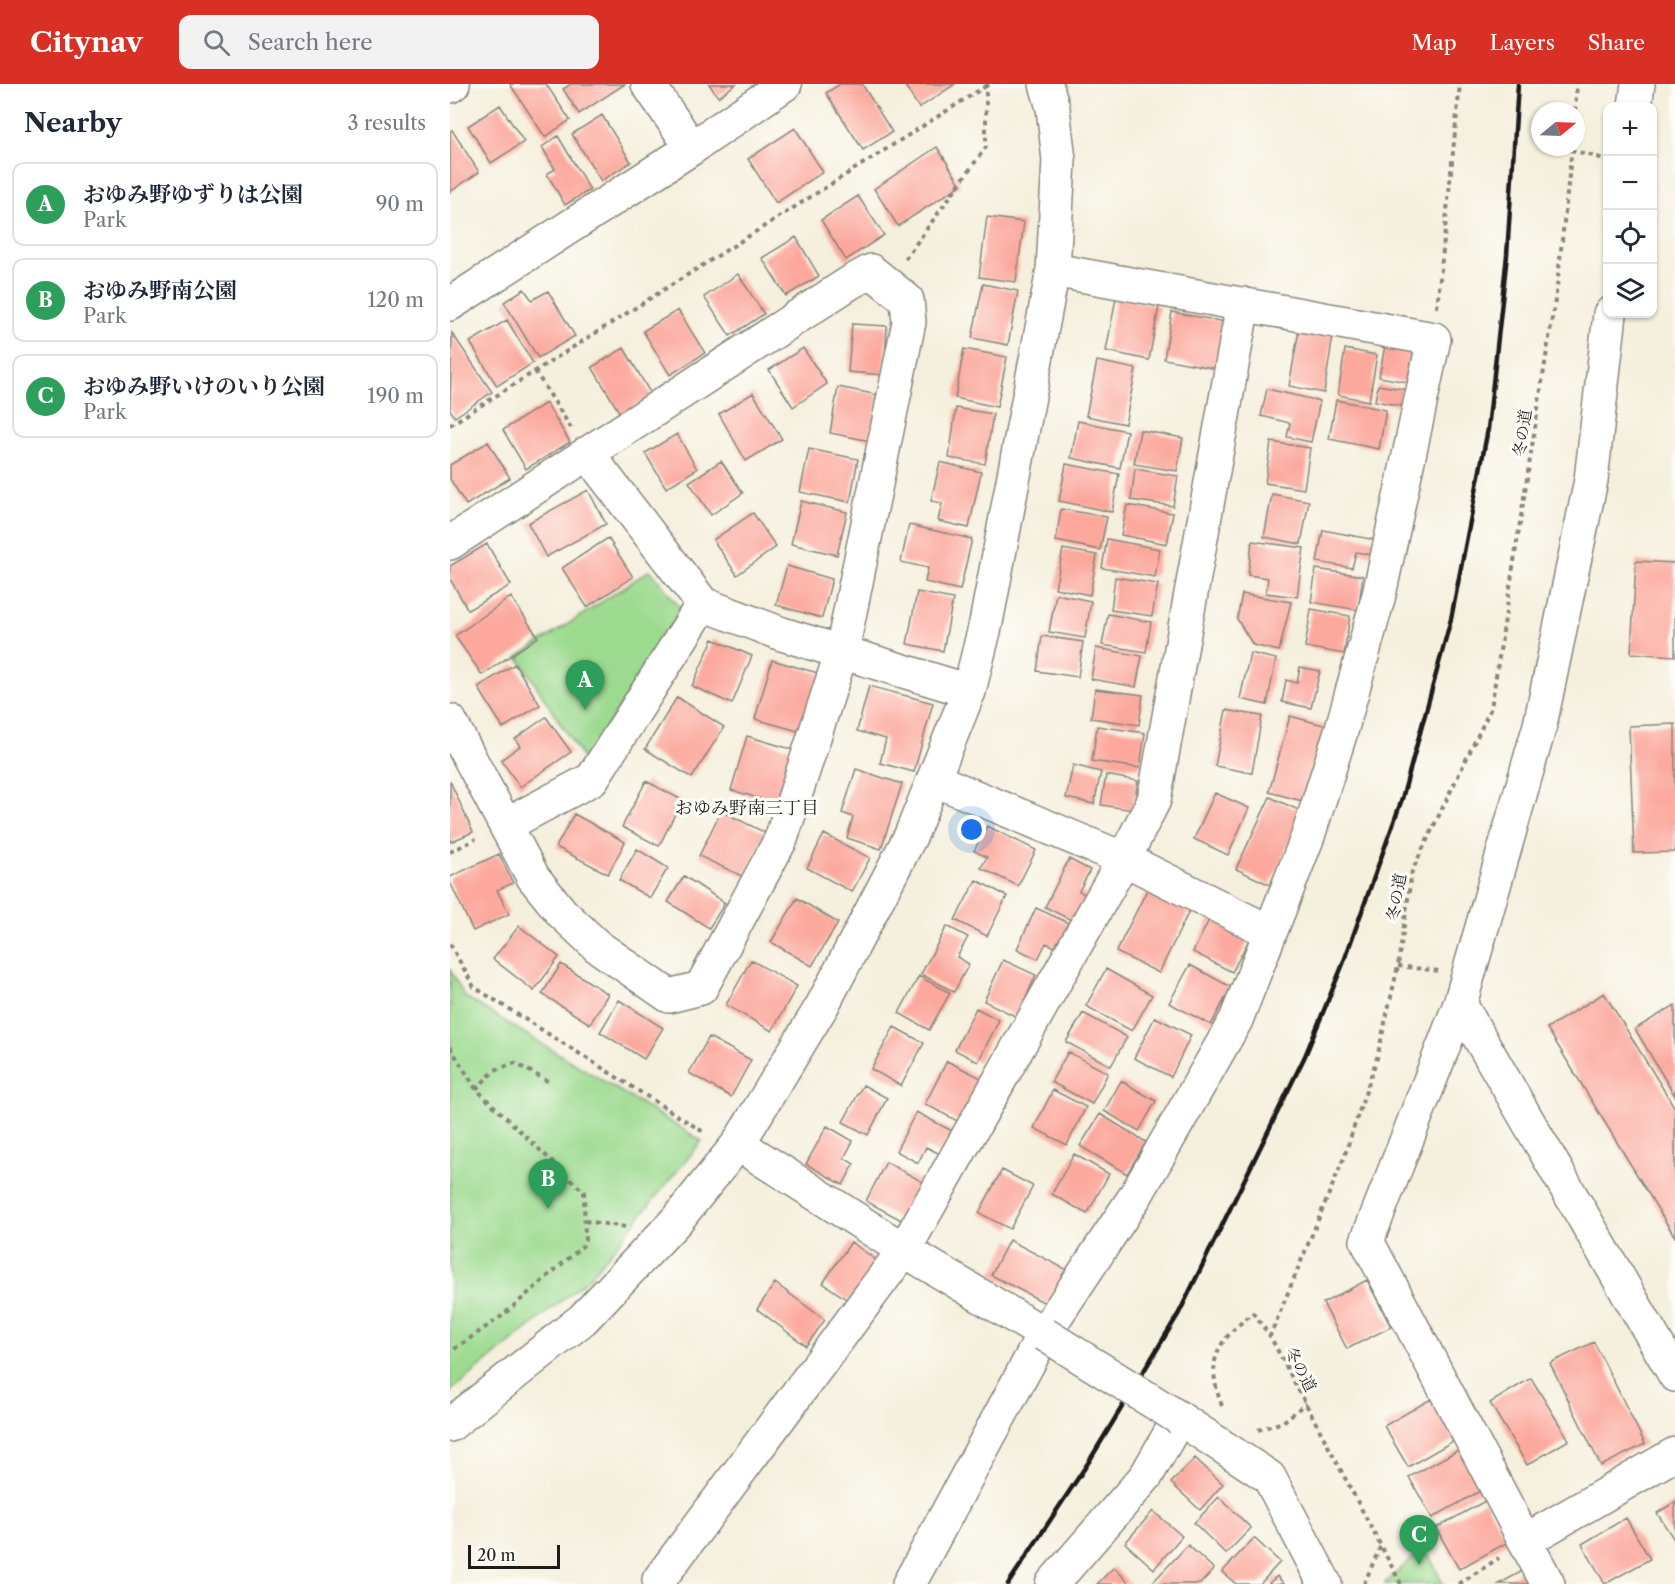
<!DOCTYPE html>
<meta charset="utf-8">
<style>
body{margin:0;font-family:"Libre Caslon Text","Noto Serif JP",serif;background:#f2f2f3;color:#1f2937}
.controls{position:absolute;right:18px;top:18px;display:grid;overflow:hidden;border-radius:12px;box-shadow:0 2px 4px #0004}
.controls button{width:54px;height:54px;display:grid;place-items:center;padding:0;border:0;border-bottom:2px solid #e0e1e3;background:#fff;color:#1f2937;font:30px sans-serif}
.compass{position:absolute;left:1081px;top:18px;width:54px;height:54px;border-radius:50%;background:#fff;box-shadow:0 2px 4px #0004;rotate:71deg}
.scale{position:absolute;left:18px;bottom:15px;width:92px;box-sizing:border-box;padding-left:6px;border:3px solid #1c1c1c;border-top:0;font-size:16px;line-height:21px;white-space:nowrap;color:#1c1c1c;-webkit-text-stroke:4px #fdfcf7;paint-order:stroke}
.you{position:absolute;left:522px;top:746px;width:21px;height:21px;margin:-15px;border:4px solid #fff;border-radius:50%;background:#1a73e8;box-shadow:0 0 0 9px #1a73e833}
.badge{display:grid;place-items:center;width:39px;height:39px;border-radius:50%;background:#d93025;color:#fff;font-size:20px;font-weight:700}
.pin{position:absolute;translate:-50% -50px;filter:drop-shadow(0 2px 3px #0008)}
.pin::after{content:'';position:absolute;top:32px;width:21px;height:18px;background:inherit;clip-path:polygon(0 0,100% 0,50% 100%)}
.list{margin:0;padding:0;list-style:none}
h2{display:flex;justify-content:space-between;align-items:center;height:78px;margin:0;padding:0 24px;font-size:26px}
h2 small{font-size:20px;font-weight:400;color:#747a83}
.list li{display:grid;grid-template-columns:39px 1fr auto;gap:18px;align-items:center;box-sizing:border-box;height:84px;margin:0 12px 12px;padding:0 12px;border:2px solid #e0e1e3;border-radius:12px}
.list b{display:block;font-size:22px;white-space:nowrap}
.list p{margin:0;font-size:20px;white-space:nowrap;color:#747a83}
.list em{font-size:20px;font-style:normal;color:#747a83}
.icon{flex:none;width:33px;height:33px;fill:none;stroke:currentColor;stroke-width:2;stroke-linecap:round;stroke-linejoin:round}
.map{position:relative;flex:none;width:1225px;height:1500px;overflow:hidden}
header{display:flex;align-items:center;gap:36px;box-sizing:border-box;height:84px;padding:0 30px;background:#d93025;color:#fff}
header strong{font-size:28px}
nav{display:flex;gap:33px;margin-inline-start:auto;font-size:21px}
.search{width:420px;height:54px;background:#f2f2f3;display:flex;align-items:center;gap:15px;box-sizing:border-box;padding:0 21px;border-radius:12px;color:#747a83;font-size:22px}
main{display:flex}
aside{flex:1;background:#fff}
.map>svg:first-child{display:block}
</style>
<header>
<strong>Citynav</strong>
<div class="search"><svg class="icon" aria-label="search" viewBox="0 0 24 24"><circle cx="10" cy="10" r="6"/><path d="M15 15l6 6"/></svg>Search here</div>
<nav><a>Map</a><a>Layers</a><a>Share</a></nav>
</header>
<main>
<aside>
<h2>Nearby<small>3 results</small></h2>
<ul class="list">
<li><span class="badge" style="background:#2e9e5b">A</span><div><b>おゆみ野ゆずりは公園</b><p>Park</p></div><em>90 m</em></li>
<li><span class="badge" style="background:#2e9e5b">B</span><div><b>おゆみ野南公園</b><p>Park</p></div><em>120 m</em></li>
<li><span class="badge" style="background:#2e9e5b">C</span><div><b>おゆみ野いけのいり公園</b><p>Park</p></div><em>190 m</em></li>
</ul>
</aside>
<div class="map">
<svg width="1225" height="1500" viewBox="0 0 1225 1500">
<rect width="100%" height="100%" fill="#fdfcf7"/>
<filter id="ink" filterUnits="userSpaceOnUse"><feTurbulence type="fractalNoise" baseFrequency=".0167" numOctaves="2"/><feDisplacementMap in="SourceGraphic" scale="12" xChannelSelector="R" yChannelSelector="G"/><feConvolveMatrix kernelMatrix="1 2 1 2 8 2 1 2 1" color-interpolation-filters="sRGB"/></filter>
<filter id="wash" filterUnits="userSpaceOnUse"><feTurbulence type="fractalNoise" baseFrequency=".008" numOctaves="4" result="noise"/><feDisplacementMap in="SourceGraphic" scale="24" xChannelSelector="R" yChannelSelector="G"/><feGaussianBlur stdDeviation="1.35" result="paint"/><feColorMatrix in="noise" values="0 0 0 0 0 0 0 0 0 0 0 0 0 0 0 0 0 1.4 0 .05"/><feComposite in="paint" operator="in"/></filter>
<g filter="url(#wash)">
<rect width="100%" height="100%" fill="#f5efdd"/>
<path fill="#9cda8f" stroke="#5c7b56" stroke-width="1.5" d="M 200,486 L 232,526 L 135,678 L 68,573 Z
M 0,885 L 15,913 L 252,1057 L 139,1194 L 0,1308 Z
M 975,1463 L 993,1500 L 934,1500 Z"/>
<g id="blocks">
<path fill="#fca89d" d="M 60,0 L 96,0 L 120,36 L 95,53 Z
M 121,0 L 175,0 L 129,30 L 113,5 Z
M 259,0 L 286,0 L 268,13 Z
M 390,0 L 412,0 L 442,48 L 413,66 L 376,9 Z
M 454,0 L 505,0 L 469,24 Z
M 50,21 L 74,58 L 41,79 L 18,42 Z
M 152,31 L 181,78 L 151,97 L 122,50 Z
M 345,44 L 373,88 L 326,119 L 298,75 Z
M 2,46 L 29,88 L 0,108 L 0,47 Z
M 108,52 L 140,106 L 115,121 L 97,90 L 105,85 L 92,63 Z
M 487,63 L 511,101 L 448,142 L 424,105 Z
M 408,112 L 434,151 L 396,176 L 371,136 Z
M 537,133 L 574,138 L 566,198 L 529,193 Z
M 346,153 L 369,192 L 336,212 L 312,174 Z
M 288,190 L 314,230 L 280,252 L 254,213 Z
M 533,200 L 568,207 L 558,261 L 522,254 Z
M 74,205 L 82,216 L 98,207 L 125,252 L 88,274 L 54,218 Z
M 666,214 L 709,222 L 699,276 L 656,267 Z
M 228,226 L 255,269 L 220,291 L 193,247 Z
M 722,228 L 776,238 L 768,285 L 714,275 Z
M 57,236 L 83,279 L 47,302 L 20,258 Z
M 402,240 L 437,242 L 434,291 L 398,288 Z
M 849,246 L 883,251 L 874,309 L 839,302 Z
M 2,249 L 42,308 L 5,333 L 0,326 Z
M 935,262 L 964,268 L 957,298 L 929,293 Z
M 174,264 L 202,312 L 171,331 L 142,283 Z
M 353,264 L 377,300 L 343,323 L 319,286 Z
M 514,265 L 557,273 L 547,323 L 505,314 Z
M 895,265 L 927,271 L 919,317 L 888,311 Z
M 647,277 L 686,285 L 675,340 L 636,332 Z
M 928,301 L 959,306 L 957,323 L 925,317 Z
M 388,303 L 429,311 L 420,357 L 380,349 Z
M 817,305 L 870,317 L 861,358 L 837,353 L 840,339 L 811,332 Z
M 303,309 L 332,355 L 296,377 L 269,330 Z
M 886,316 L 936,326 L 929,365 L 879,355 Z
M 96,319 L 120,358 L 76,385 L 53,346 Z
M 506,324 L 543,330 L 535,380 L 499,374 Z
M 628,337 L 677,347 L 670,384 L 621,374 Z
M 690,346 L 733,354 L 727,387 L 684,380 Z
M 227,350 L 247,385 L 216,404 L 195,369 Z
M 38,358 L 60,394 L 16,421 L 0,395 L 0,381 Z
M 821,358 L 860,364 L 854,405 L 815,399 Z
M 359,365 L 408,375 L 400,418 L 350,408 Z
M 271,377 L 293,409 L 261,431 L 239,398 Z
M 490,378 L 531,388 L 519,444 L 488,437 L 492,419 L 481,417 Z
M 616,380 L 669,390 L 662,428 L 609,417 Z
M 685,385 L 728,392 L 723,422 L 681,416 Z
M 138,406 L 156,440 L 96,473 L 78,439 Z
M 822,410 L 859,417 L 851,460 L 814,453 Z
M 351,417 L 397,428 L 387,471 L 341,460 Z
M 677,421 L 723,429 L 717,460 L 671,451 Z
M 611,425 L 657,433 L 650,466 L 606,457 Z
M 303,429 L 326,463 L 287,491 L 263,456 Z
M 459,441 L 522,455 L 510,506 L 475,498 L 478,484 L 451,478 Z
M 873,446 L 926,456 L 923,471 L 906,468 L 902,484 L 867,478 Z
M 158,454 L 183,493 L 137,523 L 112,484 Z
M 657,455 L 710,465 L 705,493 L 652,484 Z
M 802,457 L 854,464 L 847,513 L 816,509 L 818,494 L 798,491 Z
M 37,460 L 61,501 L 18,526 L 0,495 L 0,482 Z
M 613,465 L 647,471 L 640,511 L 605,504 Z
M 1186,477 L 1225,479 L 1225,572 L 1181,569 Z
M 337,482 L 382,495 L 372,534 L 326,521 Z
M 866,485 L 913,492 L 908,526 L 861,518 Z
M 665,493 L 708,500 L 702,532 L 661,526 Z
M 467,508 L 503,515 L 493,567 L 457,560 Z
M 606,510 L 641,517 L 635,554 L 599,548 Z
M 792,510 L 841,518 L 829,567 L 803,561 L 787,535 Z
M 61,513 L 88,553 L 32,591 L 5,552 Z
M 861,525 L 900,532 L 894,570 L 855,563 Z
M 658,530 L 701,538 L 696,568 L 652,561 Z
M 592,552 L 633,558 L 628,593 L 587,587 Z
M 263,555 L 302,572 L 282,620 L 242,602 Z
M 646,564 L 692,572 L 686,603 L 641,595 Z
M 800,569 L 826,575 L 817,621 L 790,615 Z
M 322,576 L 375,591 L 359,650 L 305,635 Z
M 65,580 L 90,621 L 53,644 L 28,603 Z
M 850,583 L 870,587 L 861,624 L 832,618 L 836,596 L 847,599 Z
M 419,602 L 483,619 L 464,688 L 430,679 L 436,655 L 407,647 Z
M 645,605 L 693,611 L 689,641 L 641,634 Z
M 227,613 L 274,643 L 242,694 L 195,665 Z
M 776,626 L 812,632 L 802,689 L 765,682 Z
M 840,632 L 877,642 L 856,718 L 819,708 Z
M 96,633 L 121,668 L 70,703 L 51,676 L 70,662 L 65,655 Z
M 1225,640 L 1225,768 L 1184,769 L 1179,642 Z
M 647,642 L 695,649 L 690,684 L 642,677 Z
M 297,652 L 344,666 L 328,720 L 281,706 Z
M 623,681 L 651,688 L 644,720 L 616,714 Z
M 406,685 L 452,700 L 431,765 L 397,754 L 403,733 L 392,729 Z
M 656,691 L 688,697 L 683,726 L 651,721 Z
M 0,697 L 23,748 L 0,758 Z
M 196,697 L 232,716 L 209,762 L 172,743 Z
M 765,709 L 799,724 L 778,771 L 744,755 Z
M 820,713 L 853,728 L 820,801 L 786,785 Z
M 271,727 L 316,749 L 294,793 L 249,772 Z
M 124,730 L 175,758 L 158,790 L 106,763 Z
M 537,742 L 586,766 L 568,802 L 531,784 L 537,773 L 524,767 Z
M 374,750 L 420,774 L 402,808 L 357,784 Z
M 187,765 L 218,784 L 200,814 L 169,796 Z
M 49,770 L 63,799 L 47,806 L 59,830 L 23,847 L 0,798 L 0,793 Z
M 619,775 L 640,786 L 629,807 L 642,814 L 629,840 L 595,823 Z
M 234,792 L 275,819 L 259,844 L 218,818 Z
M 526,796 L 557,812 L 537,852 L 505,836 Z
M 698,804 L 740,825 L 709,889 L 666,868 Z
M 347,814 L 388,839 L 362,882 L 321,858 Z
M 586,824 L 623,841 L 612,866 L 596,859 L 588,875 L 567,865 Z
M 763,828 L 803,848 L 782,888 L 743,868 Z
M 69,842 L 109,873 L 84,907 L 43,875 Z
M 497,842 L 518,853 L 507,873 L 519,880 L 504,908 L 471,890 Z
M 301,876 L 347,902 L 322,947 L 276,921 Z
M 553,876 L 586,891 L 567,933 L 534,917 Z
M 111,880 L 158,910 L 140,940 L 92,910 Z
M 740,881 L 781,903 L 761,941 L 719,919 Z
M 656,885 L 702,911 L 682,947 L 636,922 Z
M 469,892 L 500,909 L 479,946 L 449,929 Z
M 1154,909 L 1225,1024 L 1225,1153 L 1097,944 Z
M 169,916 L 213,944 L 194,975 L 150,948 Z
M 1225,921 L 1225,1012 L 1185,945 Z
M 526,924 L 549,936 L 528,978 L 505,966 Z
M 633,929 L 677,953 L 661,982 L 616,958 Z
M 705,933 L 741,951 L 721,993 L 684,974 Z
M 444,943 L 474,959 L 451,1002 L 421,985 Z
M 259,953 L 301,976 L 281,1013 L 239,989 Z
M 618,968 L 658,989 L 642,1020 L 601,998 Z
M 497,977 L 535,996 L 513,1040 L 475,1020 Z
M 671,997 L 706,1017 L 689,1047 L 654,1027 Z
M 413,1001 L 437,1014 L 418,1051 L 393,1038 Z
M 603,1006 L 636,1023 L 617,1061 L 584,1044 Z
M 466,1028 L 504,1048 L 492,1071 L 476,1063 L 468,1079 L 446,1067 Z
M 650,1030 L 696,1058 L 677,1090 L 630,1062 Z
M 377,1042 L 403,1057 L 394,1074 L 404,1080 L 393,1101 L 356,1080 Z
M 624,1070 L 659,1090 L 637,1130 L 602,1110 Z
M 436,1078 L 473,1098 L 453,1137 L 416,1117 Z
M 552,1086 L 583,1102 L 560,1145 L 529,1129 Z
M 559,1156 L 617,1186 L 599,1221 L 541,1191 Z
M 401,1158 L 430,1179 L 402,1219 L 373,1199 Z
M 917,1196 L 941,1243 L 897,1265 L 873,1219 Z
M 325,1199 L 375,1236 L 356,1262 L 307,1225 Z
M 1144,1258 L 1195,1360 L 1151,1382 L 1100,1279 Z
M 1081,1294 L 1119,1356 L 1077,1381 L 1040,1319 Z
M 981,1315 L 1005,1356 L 958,1383 L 934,1342 Z
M 1010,1365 L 1032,1406 L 982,1434 L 959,1393 Z
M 745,1374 L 773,1400 L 750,1426 L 721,1399 Z
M 769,1413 L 801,1444 L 776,1470 L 744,1439 Z
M 1035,1417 L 1058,1458 L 1009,1485 L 986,1444 Z
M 1225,1418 L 1225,1457 L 1207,1429 Z
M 703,1427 L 732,1452 L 704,1485 L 675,1459 Z
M 1176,1434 L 1200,1475 L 1155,1500 L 1132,1460 Z
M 804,1454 L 830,1478 L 810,1500 L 786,1500 L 772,1488 Z
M 738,1461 L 764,1485 L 750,1500 L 701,1500 Z
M 664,1483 L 680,1500 L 647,1500 Z
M 1076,1485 L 1083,1500 L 1049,1500 Z
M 827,1492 L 834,1500 L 818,1500 Z"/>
</g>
</g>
<g filter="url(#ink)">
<use href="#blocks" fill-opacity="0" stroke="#88867c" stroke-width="1.5"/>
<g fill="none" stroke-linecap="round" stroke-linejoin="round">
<defs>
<path id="street" d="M 198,0 L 242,64
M 0,2 L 3,0
M 1185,22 L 1188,0
M 0,220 L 242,64 L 335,0
M 137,369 L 253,520
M 0,459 L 401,198 L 421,187 L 457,216 L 459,238 L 392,567 L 331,755 L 251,904 L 219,912 L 147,862 L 112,829 L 83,793 L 0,637
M 485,696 L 674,775 L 820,848
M 56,741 L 142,695 L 253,520 L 332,550 L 519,607
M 1010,920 L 1225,1291
M 288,1060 L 454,1166 L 594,1250
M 1075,1457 L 917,1157 L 1010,920 L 1090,641 L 1141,396 L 1160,230
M 209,1496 L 454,1166 L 674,775 L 704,716 L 793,220
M 459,1500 L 594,1250 L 686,1111 L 786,936 L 858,752 L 892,644 L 929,511 L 984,255 L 603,186
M 602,1500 L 696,1392 L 729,1334 L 819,1393 L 875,1500
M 1098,1500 L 1075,1457 L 1225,1370"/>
<path id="secondary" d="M 0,1341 L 133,1235 L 226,1137 L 288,1060 L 372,922 L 461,751 L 519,607 L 536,539 L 603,186 L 609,76 L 603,24 L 596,0"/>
</defs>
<use href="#street" stroke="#88867c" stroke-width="36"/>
<use href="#secondary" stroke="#88867c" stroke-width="36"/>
<path stroke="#88867c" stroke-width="4" stroke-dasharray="4.5 4.5" stroke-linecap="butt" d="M 1125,27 L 1127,0
M 1121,66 L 1158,76
M 455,175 L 536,63 L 536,2 L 539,0
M 987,224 L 1010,0
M 85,287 L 121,344
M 0,341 L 536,2
M 0,768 L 26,755
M 0,860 L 24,903 L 255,1049
M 948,882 L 989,887
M 0,963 L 26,1005 L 134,1108 L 135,1160 L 52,1232 L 0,1268
M 26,1005 L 45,986 L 65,979 L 101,999
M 135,1137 L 176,1143
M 772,1322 C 755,1276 766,1258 803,1229 L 820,1252
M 808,1346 L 833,1338 L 856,1319
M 914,1500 L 931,1461
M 951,1500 L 820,1252 L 893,1076 L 927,974 L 948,882 L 962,787 L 1041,624 L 1107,203 L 1122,63
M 1009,1500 L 1049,1474"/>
<use href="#street" stroke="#fff" stroke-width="33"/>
<use href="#secondary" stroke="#fff" stroke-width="33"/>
<path stroke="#1c1c1c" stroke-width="4.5" d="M 558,1500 L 638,1379 L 729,1229 L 855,972 L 893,880 L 952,715 L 1001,535 L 1038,345 L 1057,171 L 1068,0"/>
<defs>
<path id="street-bridge" d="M 594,1250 L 729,1334"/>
</defs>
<use href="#street-bridge" stroke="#88867c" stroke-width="36" stroke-linecap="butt"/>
<use href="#street-bridge" stroke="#fff" stroke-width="33"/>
</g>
</g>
<g text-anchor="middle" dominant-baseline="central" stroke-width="6" stroke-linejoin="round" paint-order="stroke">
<g font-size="16" fill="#1c1c1c" stroke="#fdfcf7">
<text transform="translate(1072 349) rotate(-82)">冬の道</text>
<text transform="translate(946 813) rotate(-80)">冬の道</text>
<text transform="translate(851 1285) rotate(62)">冬の道</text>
</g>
<g font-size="18" fill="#1c1c1c" stroke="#fdfcf7">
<text x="297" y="724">おゆみ野南三丁目</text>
</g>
</g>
</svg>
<div class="controls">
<button>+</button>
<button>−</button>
<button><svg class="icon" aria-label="locate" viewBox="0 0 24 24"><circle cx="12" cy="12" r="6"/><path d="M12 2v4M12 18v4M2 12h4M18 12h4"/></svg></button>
<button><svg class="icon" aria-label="layers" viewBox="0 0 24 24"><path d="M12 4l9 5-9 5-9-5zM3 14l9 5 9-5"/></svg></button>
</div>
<svg class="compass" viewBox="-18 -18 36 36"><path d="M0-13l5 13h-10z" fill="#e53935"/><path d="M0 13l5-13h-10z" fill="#747a83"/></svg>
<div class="scale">20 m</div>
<div class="you"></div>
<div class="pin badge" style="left:135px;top:626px;background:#2e9e5b">A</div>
<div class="pin badge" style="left:98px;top:1125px;background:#2e9e5b">B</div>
<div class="pin badge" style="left:969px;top:1481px;background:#2e9e5b">C</div>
</div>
</main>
